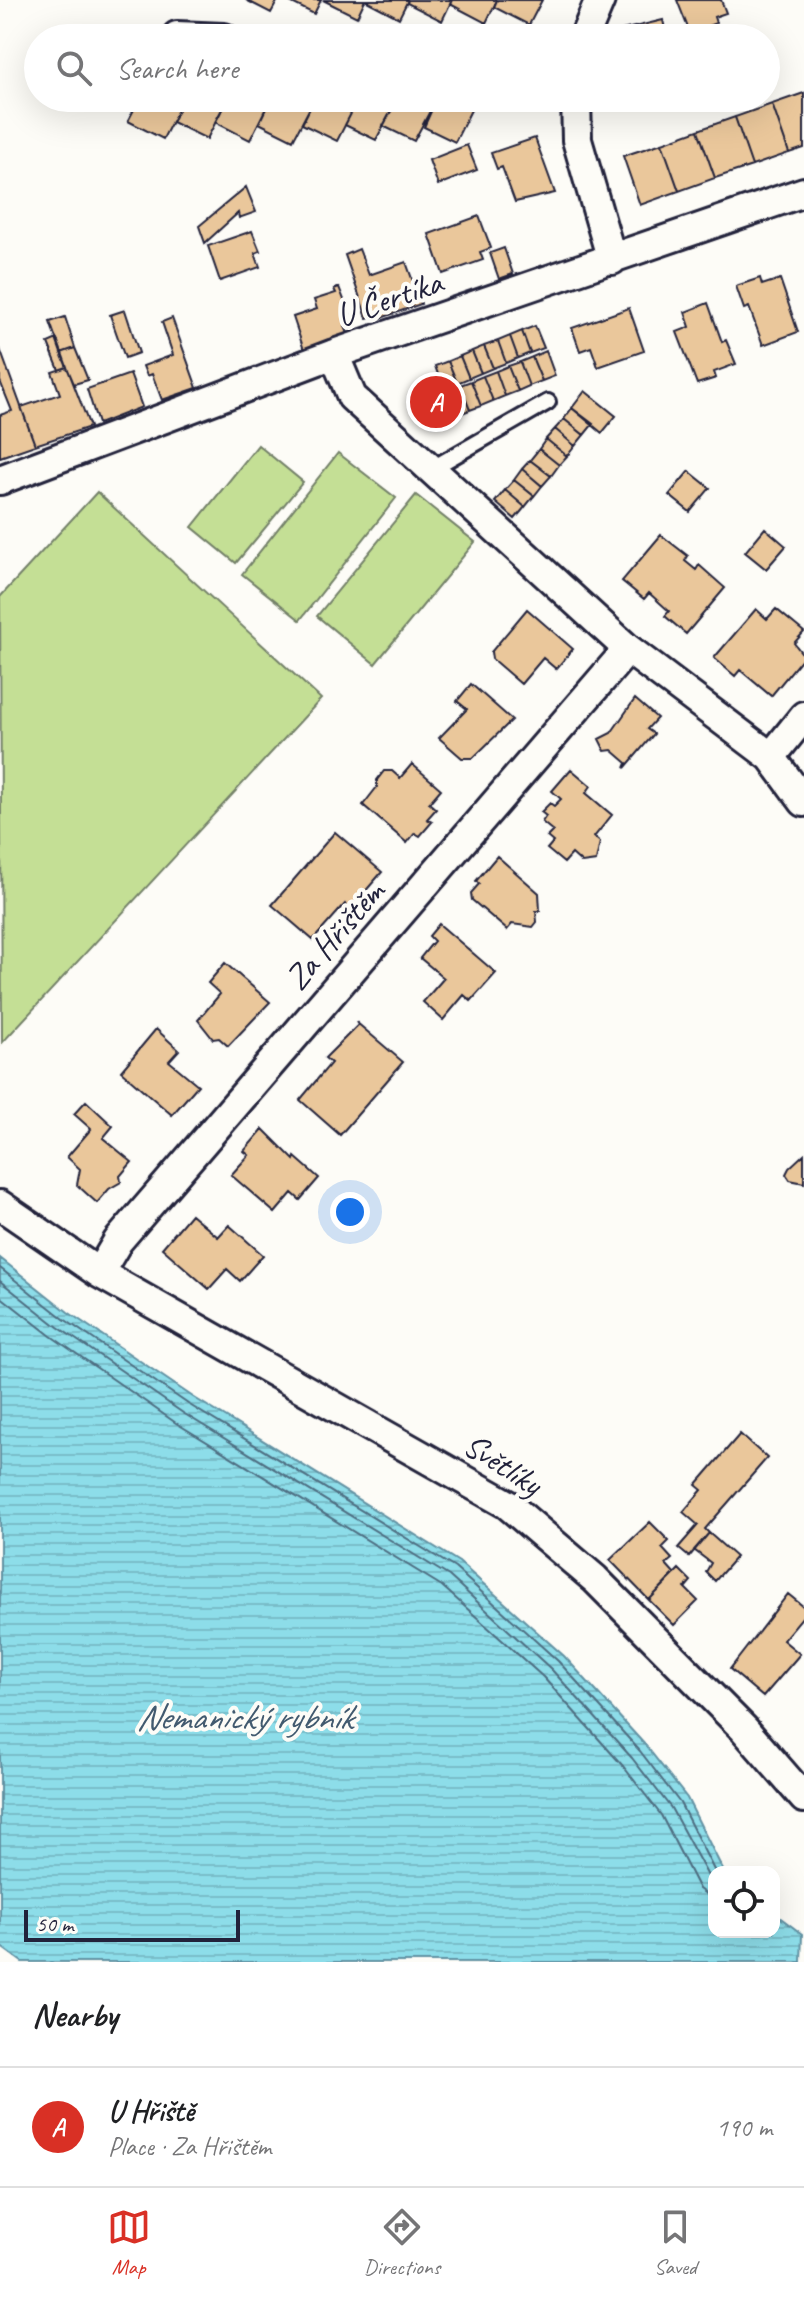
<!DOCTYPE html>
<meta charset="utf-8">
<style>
body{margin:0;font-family:Caveat,sans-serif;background:#f6f6f6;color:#202124}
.controls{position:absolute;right:24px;bottom:24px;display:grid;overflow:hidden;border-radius:16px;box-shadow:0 8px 32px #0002}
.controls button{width:72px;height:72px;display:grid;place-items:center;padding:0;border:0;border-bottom:2px solid #e0e0e0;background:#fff;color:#202124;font:40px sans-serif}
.scale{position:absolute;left:24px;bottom:20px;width:216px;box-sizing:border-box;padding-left:8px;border:4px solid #22223b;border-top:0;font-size:22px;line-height:28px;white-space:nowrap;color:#22223b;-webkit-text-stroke:6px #fdfcf7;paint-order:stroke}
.you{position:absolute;left:350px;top:1212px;width:28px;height:28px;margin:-20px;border:6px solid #fff;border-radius:50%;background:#1a73e8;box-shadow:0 0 0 12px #1a73e833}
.badge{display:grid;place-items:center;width:52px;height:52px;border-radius:50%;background:#d93025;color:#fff;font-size:26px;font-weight:700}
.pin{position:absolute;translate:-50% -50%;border:4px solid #fff;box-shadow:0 2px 8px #0006}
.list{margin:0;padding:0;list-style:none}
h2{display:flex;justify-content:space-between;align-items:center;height:104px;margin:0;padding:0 32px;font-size:34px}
h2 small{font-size:26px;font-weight:400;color:#757577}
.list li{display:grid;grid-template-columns:52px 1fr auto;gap:24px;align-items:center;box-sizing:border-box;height:120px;padding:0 32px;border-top:2px solid #e0e0e0}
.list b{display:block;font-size:30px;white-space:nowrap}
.list p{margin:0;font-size:26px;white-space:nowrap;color:#757577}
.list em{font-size:26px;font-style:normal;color:#757577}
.icon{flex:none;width:44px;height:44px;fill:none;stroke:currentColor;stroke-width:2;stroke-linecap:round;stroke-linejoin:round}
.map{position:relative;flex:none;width:804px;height:1962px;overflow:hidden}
.search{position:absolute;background:#fff;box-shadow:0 8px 32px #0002;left:24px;right:24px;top:24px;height:88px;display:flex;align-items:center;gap:20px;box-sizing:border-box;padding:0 28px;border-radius:44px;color:#757577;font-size:30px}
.sheet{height:224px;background:#fff}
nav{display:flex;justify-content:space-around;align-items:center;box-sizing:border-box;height:112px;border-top:2px solid #e0e0e0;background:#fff;font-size:22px;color:#757577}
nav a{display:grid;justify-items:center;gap:4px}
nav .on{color:#d93025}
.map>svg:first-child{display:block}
</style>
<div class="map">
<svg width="804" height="1962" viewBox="0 0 804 1962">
<defs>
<pattern id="water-rules" width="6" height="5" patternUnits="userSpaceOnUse" patternTransform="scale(2)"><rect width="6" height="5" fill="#8ddde9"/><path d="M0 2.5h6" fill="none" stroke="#79bdc9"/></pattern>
</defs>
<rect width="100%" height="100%" fill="#fdfcf7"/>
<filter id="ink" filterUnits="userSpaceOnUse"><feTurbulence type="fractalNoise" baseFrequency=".0125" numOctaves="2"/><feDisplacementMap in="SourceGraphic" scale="16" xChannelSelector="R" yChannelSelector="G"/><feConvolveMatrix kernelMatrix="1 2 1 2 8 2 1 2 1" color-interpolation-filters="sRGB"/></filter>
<g filter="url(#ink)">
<path fill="#c4df95" stroke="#738068" stroke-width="2" d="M 258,445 L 303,482 L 236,563 L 192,527 Z
M 338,453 L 396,498 L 300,620 L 242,574 Z
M 97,492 L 321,699 L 2,1043 L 0,597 Z
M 416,495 L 475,542 L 375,664 L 317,616 Z"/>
<path fill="url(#water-rules)" stroke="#6292a3" stroke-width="2" d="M 0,1258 L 68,1312 L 193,1397 L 459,1562 L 564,1656 L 646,1746 L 687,1798 L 724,1872 L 714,1872 L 714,1932 L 774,1932 L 774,1913 L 802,1934 L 801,1962 L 22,1962 L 0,1946 Z"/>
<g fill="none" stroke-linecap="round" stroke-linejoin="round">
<path stroke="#4d6d81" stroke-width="2" d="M 0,1268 L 64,1319 L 188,1404 L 455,1568 L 558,1661 L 640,1751 L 680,1803 L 715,1872
M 0,1281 L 58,1327 L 183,1413 L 449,1576 L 551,1669 L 632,1758 L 671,1808 L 714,1887
M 0,1296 L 51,1336 L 176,1423 L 442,1586 L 543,1677 L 623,1766 L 661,1815 L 699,1889 L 714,1900"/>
</g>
<path fill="#eac79b" stroke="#22223b" stroke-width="2" d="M 246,0 L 278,0 L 271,13 Z
M 286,0 L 321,0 L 314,14 Z
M 323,0 L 365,0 L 357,17 Z
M 365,0 L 408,0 L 399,18 Z
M 408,0 L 452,0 L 442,21 L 407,3 Z
M 452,0 L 497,0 L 486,23 L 450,4 Z
M 497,0 L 542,0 L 529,25 L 494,7 Z
M 677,0 L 721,0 L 726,13 L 714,17 L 716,23 L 690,33 Z
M 663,20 L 667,38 L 623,38 L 622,30 Z
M 804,93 L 804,148 L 789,153 L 772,104 Z
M 140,98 L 184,98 L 163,139 L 128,121 Z
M 184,98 L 228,98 L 207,139 L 172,122 Z
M 228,98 L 271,98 L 250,140 L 215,122 Z
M 271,98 L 315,98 L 293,140 L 259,123 Z
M 315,98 L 359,98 L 337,141 L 302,124 Z
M 359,98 L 398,98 L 376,140 L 345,125 Z
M 398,98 L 437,98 L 414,141 L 383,126 Z
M 437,98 L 477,98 L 455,142 L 424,127 Z
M 772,104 L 789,153 L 752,166 L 735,117 Z
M 735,117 L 752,166 L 715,178 L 698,130 Z
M 698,130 L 715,178 L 679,191 L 662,143 Z
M 535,138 L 555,193 L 515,202 L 502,167 L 497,169 L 491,153 Z
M 662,143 L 679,191 L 640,205 L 623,156 Z
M 467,145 L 477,170 L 438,185 L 429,160 Z
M 246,187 L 256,212 L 239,218 L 238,213 L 205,243 L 199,226 Z
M 479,216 L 491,248 L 480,252 L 483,260 L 443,274 L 429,234 Z
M 252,231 L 260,251 L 255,253 L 260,267 L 220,281 L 208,246 Z
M 504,248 L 513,274 L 499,279 L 490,253 Z
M 359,249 L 369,275 L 406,262 L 421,304 L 381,318 L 379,314 L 367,318 L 345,255 Z
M 760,278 L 762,285 L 780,279 L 798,332 L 763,345 L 749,307 L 744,309 L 736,286 Z
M 339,287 L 353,323 L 345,326 L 348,334 L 304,350 L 293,317 L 317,309 L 314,300 L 336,293 L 334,289 Z
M 708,303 L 722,342 L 726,340 L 736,364 L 714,372 L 716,378 L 697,384 L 677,332 L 690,327 L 685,312 Z
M 629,308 L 644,351 L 598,367 L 591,347 L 580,351 L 572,328 Z
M 125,310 L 139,353 L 125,358 L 110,315 Z
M 65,317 L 75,348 L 61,353 L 50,322 Z
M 172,318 L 197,388 L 162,400 L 152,374 L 147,376 L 143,366 L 173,355 L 162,322 Z
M 535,326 L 544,348 L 530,353 L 522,331 Z
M 522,331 L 530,353 L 518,358 L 510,336 Z
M 510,336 L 518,358 L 506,363 L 498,341 Z
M 57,339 L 67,367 L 59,370 L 48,343 Z
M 498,341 L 506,363 L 493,368 L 484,346 Z
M 484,346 L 493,368 L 481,373 L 472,351 Z
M 75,348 L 88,380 L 74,384 L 61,353 Z
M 0,349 L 35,445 L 0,457 L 0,415 L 12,411 L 0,381 Z
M 472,351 L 481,373 L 469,378 L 460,356 Z
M 546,351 L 555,376 L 542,381 L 532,357 Z
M 460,356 L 469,378 L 457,383 L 448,361 Z
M 532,357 L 542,381 L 529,386 L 520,362 Z
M 448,361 L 457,383 L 443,388 L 435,366 Z
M 520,362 L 529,386 L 518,391 L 508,366 Z
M 508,366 L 518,391 L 505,396 L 496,371 Z
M 67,367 L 90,427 L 35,445 L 21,407 L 60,394 L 52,372 Z
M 496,371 L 505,396 L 493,401 L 483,376 Z
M 130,374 L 142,407 L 98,424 L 87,389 Z
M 439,376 L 454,416 L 433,425 L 417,385 Z
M 483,376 L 493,401 L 481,406 L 471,381 Z
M 471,381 L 481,406 L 470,410 L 460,385 Z
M 460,385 L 470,410 L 457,415 L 446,391 Z
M 585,391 L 616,416 L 602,433 L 572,408 Z
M 572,408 L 593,424 L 584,435 L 564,419 Z
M 564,419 L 584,435 L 575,446 L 555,429 Z
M 555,429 L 575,446 L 567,456 L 546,439 Z
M 546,439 L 567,456 L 559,465 L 539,449 Z
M 539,449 L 559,465 L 551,476 L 530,460 Z
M 530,460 L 551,476 L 542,486 L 522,469 Z
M 522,469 L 542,486 L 534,496 L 514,480 Z
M 689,471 L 710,488 L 690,512 L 669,495 Z
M 514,480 L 534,496 L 525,507 L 505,490 Z
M 505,490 L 525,507 L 515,519 L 495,502 Z
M 765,528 L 786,546 L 766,569 L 745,552 Z
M 661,535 L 688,556 L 685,561 L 696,570 L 699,565 L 725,588 L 686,634 L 665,616 L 669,611 L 649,593 L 644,599 L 622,581 Z
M 527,609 L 573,649 L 556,669 L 543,658 L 521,684 L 492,659 L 491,652 Z
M 756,609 L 767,619 L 776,609 L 804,632 L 794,643 L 804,656 L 771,696 L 740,670 L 735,676 L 714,658 Z
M 471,684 L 512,720 L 473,758 L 462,758 L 439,738 L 467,709 L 457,701 Z
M 635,699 L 657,718 L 647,729 L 654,734 L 625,768 L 627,763 L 612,750 L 605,751 L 599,739 L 611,733 Z
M 412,764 L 441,789 L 429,803 L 436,809 L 427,819 L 432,822 L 420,836 L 415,833 L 407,843 L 363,805 L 377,787 L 377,780 L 384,771 L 392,771 L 400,778 Z
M 571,769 L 591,786 L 586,793 L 612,815 L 594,837 L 600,842 L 596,861 L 582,863 L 572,854 L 564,863 L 547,849 L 553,842 L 547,837 L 553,831 L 542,822 L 546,816 L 541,812 L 550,803 L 554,806 L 561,799 L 552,791 Z
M 335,832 L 382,872 L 350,909 L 345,904 L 313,940 L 272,905 Z
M 497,856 L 539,893 L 540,911 L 536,911 L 537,922 L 533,927 L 512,924 L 507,930 L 472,900 L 471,893 L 479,884 L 476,881 Z
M 439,924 L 496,973 L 471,1001 L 464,995 L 443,1020 L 423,1002 L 444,978 L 420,958 L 434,941 L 429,936 Z
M 225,963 L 270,1002 L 228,1046 L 219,1038 L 213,1039 L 198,1020 L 220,994 L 208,983 Z
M 356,1022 L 403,1062 L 340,1135 L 300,1100 L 331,1063 L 325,1058 L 358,1025 Z
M 156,1029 L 179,1050 L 169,1061 L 198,1085 L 172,1115 L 121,1071 Z
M 86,1101 L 113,1126 L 103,1138 L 132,1162 L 120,1176 L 121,1182 L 109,1189 L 97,1203 L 77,1185 L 80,1169 L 67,1157 L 91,1129 L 74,1114 Z
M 263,1129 L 294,1160 L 295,1157 L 319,1178 L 300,1200 L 292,1193 L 275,1213 L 231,1175 L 249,1155 L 244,1151 Z
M 804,1154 L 804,1183 L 790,1180 L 786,1174 L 789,1168 Z
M 191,1214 L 218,1237 L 229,1225 L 263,1255 L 240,1281 L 227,1269 L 209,1289 L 162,1248 Z
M 740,1434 L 767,1458 L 705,1529 L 709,1533 L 689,1557 L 678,1548 L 698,1525 L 683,1512 L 702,1490 L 696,1485 Z
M 650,1522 L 669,1541 L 662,1548 L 672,1559 L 666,1564 L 675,1574 L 649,1600 L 610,1560 Z
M 709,1533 L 736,1557 L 715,1581 L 706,1572 L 711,1563 L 694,1550 Z
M 679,1569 L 691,1581 L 685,1588 L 698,1601 L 674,1625 L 649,1600 Z
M 788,1594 L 804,1607 L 804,1615 L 783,1640 L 800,1654 L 763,1697 L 730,1669 Z"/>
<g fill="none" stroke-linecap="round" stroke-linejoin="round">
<defs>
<path id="lane" d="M 431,469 L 548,402"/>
<path id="street" d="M 177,36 L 224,38
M 584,38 L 600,0
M 576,98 L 577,140 L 612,260
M 334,354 L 352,397 L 628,649 L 771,757 L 804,802
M 0,480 L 334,354 L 804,192
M 771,757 L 804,716
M 0,1205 L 99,1273 L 507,1504 L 595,1579 L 744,1729 L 804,1798
M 99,1273 L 118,1241 L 628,649"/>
</defs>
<use href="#lane" stroke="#22223b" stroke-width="20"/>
<use href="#street" stroke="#22223b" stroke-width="34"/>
<use href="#lane" stroke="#fdfcf7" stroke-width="14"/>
<use href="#street" stroke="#fdfcf7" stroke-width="28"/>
</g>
</g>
<g text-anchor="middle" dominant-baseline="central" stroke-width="8" stroke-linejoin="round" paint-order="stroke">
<g font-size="34" fill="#22223b" stroke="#fdfcf7">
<text transform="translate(389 298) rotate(-19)">U Čertíka</text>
<text transform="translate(334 935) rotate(-49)">Za Hřištěm</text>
<text transform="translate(503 1464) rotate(33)">Světlíky</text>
</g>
<g font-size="36" font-style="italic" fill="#425a6f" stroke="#fdfcf7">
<text x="244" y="1717">Nemanický rybník</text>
</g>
</g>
</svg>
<div class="controls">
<button><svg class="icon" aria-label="locate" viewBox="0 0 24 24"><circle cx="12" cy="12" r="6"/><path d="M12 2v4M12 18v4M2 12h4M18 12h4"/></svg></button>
</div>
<div class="scale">50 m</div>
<div class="you"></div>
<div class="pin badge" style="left:436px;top:402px">A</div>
<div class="search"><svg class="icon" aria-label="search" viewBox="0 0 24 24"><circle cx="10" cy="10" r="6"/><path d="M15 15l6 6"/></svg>Search here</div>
</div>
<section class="sheet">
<h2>Nearby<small></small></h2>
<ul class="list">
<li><span class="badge">A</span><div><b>U Hřiště</b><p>Place · Za Hřištěm</p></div><em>190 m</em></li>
</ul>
</section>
<nav>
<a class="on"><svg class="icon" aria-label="map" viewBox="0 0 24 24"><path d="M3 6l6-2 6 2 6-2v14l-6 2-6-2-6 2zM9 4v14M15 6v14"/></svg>Map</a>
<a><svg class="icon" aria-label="directions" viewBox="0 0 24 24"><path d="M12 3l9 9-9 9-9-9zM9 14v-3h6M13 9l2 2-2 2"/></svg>Directions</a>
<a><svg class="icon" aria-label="saved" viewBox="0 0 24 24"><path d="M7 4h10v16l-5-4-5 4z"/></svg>Saved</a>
</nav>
